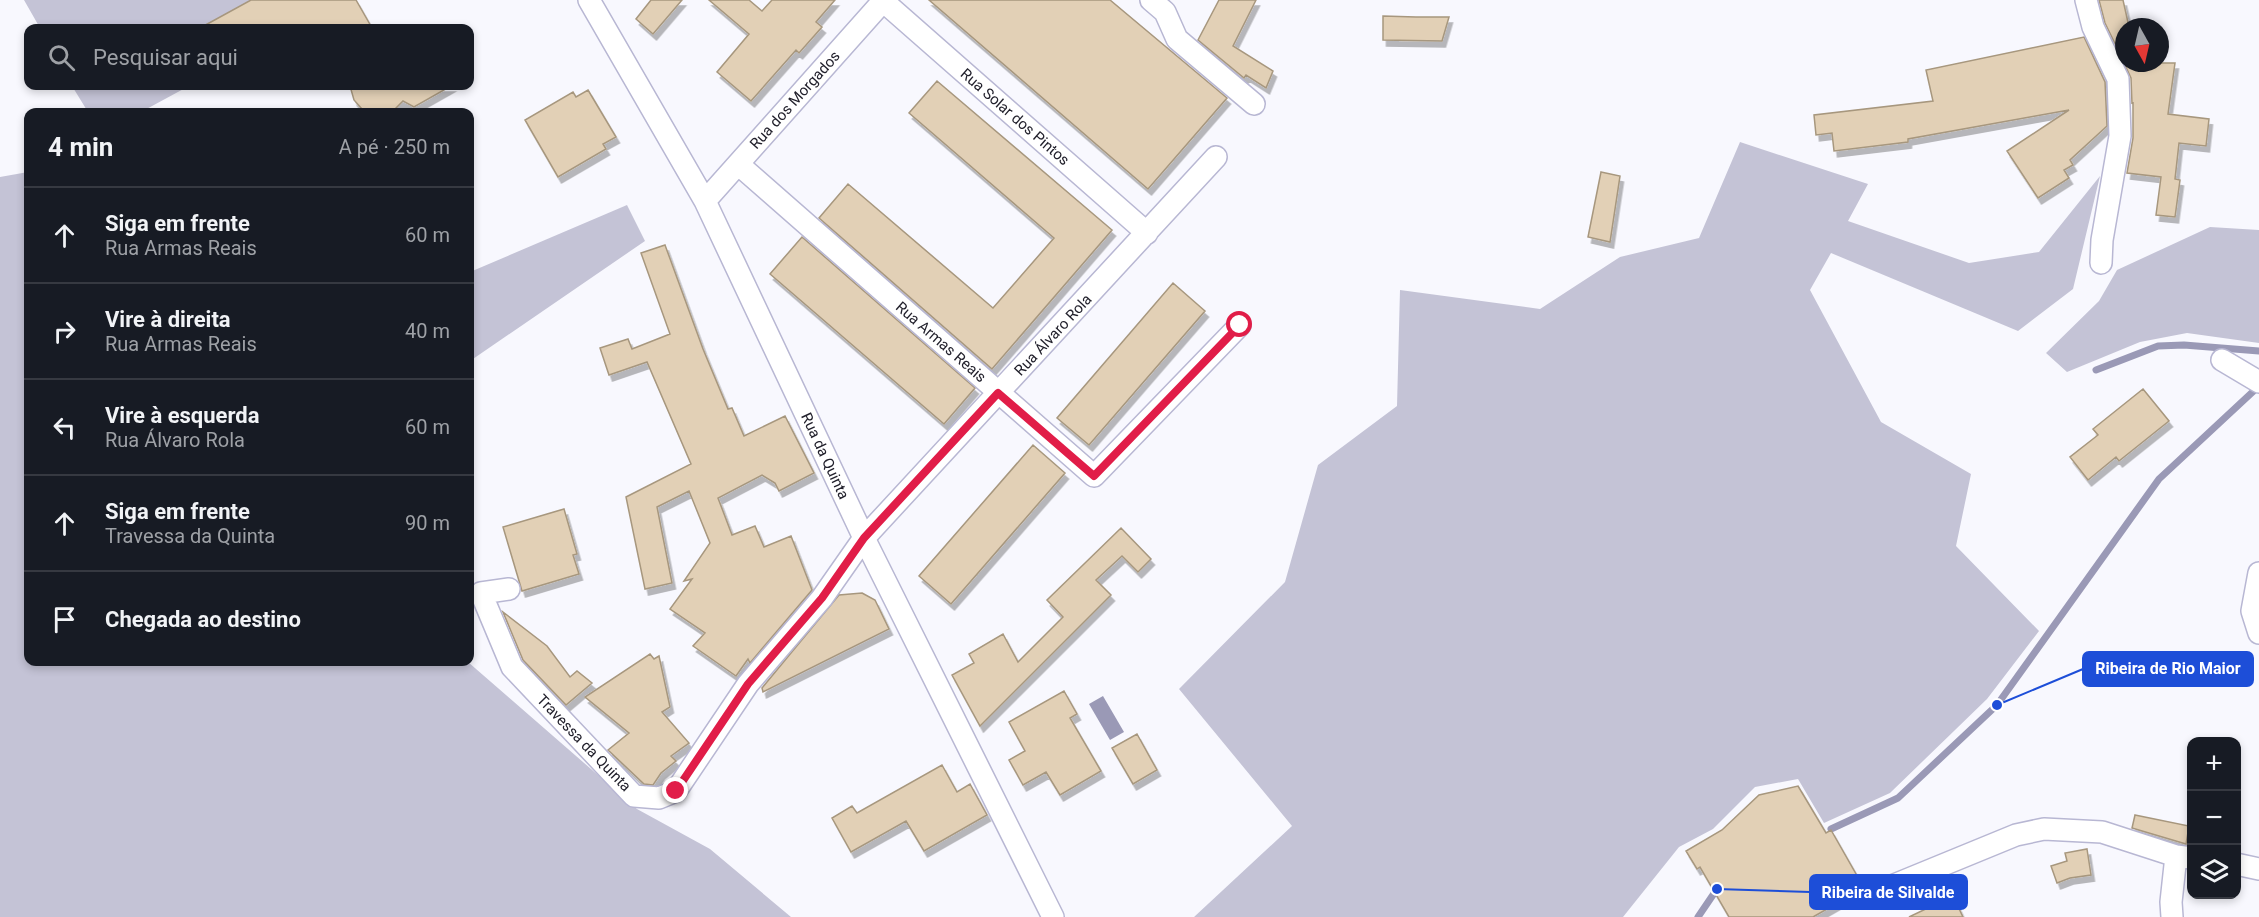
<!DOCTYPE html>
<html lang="pt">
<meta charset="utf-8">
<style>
body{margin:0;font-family:Roboto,sans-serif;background:#20242c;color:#f1f3f6}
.controls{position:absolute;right:18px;bottom:18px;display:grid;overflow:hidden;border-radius:12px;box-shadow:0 3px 9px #0003}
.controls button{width:54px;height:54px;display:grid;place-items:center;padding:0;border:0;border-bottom:2px solid #363941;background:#171b24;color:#f1f3f6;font:30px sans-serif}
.compass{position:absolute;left:2115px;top:18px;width:54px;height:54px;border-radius:50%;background:#171b24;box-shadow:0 3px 9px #0003;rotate:172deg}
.stop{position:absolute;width:18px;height:18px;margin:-14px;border:4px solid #e11d48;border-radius:50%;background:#fff}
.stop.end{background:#e11d48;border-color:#fff;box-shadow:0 2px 6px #0008}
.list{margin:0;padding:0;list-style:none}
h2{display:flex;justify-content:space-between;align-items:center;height:78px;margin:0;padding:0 24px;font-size:26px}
h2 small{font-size:20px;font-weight:400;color:#9ea1a6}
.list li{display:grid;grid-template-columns:39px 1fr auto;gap:18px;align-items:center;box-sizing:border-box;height:96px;padding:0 24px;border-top:2px solid #363941}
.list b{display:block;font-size:22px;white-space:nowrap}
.list p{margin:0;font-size:20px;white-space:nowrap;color:#9ea1a6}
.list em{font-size:20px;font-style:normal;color:#9ea1a6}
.icon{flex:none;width:33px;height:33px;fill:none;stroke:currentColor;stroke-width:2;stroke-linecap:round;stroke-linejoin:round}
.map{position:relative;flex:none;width:2259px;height:917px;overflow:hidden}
.search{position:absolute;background:#171b24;box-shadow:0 3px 9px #0003;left:24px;top:24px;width:450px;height:66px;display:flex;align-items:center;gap:15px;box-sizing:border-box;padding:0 21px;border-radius:12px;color:#9ea1a6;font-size:22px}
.panel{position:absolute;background:#171b24;box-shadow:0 3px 9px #0003;left:24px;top:108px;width:450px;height:558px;border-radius:12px}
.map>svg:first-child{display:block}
</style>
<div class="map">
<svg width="2259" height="917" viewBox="0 0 2259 917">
<defs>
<filter id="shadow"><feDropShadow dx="3.5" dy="6" stdDeviation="0" flood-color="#0004"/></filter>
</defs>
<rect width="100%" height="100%" fill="#f8f8fe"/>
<path fill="#c4c3d6" d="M 24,0 L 341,0 L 291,28 L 40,28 Z
M 72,86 L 189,86 L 141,112 L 88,112 Z
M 1740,142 L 1868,184 L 1848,221 L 1969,263 L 2039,252 L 2100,176 L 2073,289 L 2018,331 L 1831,253 L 1810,290 L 1881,422 L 1971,474 L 1956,546 L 2039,631 L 1987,699 L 1890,793 L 1824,823 L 1798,779 L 1755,787 L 1713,829 L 1679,847 L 1623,917 L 1194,917 L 1292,826 L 1179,689 L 1285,582 L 1318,465 L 1397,406 L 1400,290 L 1540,309 L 1620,257 L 1699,238 Z
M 28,172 L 28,662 L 468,662 L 637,809 L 710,849 L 791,917 L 0,917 L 0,177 Z
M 627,205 L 645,241 L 470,361 L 470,272 Z
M 2210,227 L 2259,230 L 2259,343 L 2187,333 L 2140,342 L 2067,372 L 2046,353 L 2099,301 L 2117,270 Z"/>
<path fill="#9a99b6" d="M 1103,696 L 1124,732 L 1110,740 L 1089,704 Z"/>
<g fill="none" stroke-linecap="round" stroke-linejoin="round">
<path stroke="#9a99b6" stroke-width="7" d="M 2096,370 L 2158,346 L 2184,345 L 2259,351
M 1831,829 L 1898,798 L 1997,705 L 2159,479 L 2259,386
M 1698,917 L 1717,889"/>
</g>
<path fill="#e2d0b6" stroke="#a7977e" stroke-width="1.5" filter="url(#shadow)" d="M 251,0 L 356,0 L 372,28 L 200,28 Z
M 651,0 L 682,0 L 653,34 L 636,19 Z
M 709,0 L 749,0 L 762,11 L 772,0 L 835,0 L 816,22 L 822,27 L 799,53 L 796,50 L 751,101 L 717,72 L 749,34 Z
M 929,0 L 1110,0 L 1227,98 L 1148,189 Z
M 1219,0 L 1256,0 L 1233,46 L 1273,71 L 1266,88 L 1246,75 L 1244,78 L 1198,40 Z
M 2099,0 L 2123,0 L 2129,27 L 2124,27 L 2124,62 L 2105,23 Z
M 1383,16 L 1416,17 L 1449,17 L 1442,41 L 1383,40 Z
M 2084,37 L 2105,82 L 2107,126 L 2070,160 L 2073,165 L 2064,170 L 2069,178 L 2038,198 L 2007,151 L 2069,110 L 1908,139 L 1908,142 L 1834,151 L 1832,133 L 1816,135 L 1814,115 L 1933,101 L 1926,70 Z
M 2124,63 L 2175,63 L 2168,114 L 2209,119 L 2206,146 L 2179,143 L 2175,179 L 2180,180 L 2175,217 L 2156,215 L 2161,177 L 2127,173 L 2133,138 L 2133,102 L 2132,104 L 2131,78 Z
M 937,81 L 1112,230 L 992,369 L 819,218 L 848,184 L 993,308 L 1054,238 L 909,113 Z
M 350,86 L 451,86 L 414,107 L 403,101 L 395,109 L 388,112 L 370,112 L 362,109 L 354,100 Z
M 588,90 L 616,137 L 603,144 L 606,149 L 558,177 L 525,120 L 573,92 L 576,97 Z
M 1601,172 L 1620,176 L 1610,242 L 1588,237 Z
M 802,237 L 975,388 L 944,424 L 770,274 Z
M 665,245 L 703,349 L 728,409 L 732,408 L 744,436 L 785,416 L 814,473 L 779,491 L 775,483 L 762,475 L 718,498 L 732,535 L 755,526 L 764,547 L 791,536 L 812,590 L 750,663 L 748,659 L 736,676 L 693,646 L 705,633 L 670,609 L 692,579 L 684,581 L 710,543 L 689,491 L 657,507 L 672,583 L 645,589 L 626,497 L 691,464 L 647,362 L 609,375 L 600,348 L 628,339 L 632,349 L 670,334 L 641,253 Z
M 1173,283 L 1205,311 L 1089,445 L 1057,418 Z
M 2143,389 L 2169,421 L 2119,461 L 2116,457 L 2088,480 L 2070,457 L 2098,435 L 2093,429 Z
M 1033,445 L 1065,473 L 951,604 L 919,576 Z
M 564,509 L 577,554 L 573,555 L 579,574 L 522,591 L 503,527 Z
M 1121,528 L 1151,559 L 1138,572 L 1122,556 L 1096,580 L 1111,595 L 980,726 L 952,675 L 974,663 L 969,654 L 1003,634 L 1018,662 L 1063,617 L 1047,600 Z
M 862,593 L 875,600 L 889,629 L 763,692 L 762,688 L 839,595 Z
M 503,612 L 547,646 L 570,677 L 577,671 L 592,683 L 566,705 L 523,660 Z
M 650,654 L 654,659 L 659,656 L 670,707 L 662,712 L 689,743 L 671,756 L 676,761 L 661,773 L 653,785 L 644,784 L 608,750 L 629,733 L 585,697 Z
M 1064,691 L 1077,714 L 1070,718 L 1101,771 L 1060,795 L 1046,772 L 1023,785 L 1009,760 L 1025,751 L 1009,722 Z
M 1137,734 L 1157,770 L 1133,784 L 1112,748 Z
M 942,765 L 957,792 L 970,784 L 987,815 L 924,851 L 906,821 L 851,852 L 832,818 L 852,806 L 857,813 Z
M 1798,786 L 1826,833 L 1831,830 L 1864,888 L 1813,917 L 1729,917 L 1700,867 L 1697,869 L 1686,851 L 1722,830 L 1759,795 Z
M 2135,815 L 2189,826 L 2186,844 L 2132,828 Z
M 2087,849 L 2091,875 L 2070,878 L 2057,883 L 2051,866 L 2067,861 L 2065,853 Z
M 1953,896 L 1963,917 L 1909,917 Z"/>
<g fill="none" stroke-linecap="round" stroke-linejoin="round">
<defs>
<path id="minor" d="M 589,0 L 705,201 L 864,538 L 1053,917
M 1151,0 L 1165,12 L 1177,39 L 1254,104
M 2086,0 L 2093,27 L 2118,79 L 2120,136 L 2102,240 L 2101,263
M 883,1 L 1147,233
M 738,164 L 1094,476 L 1240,325
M 705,201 L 884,0
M 2222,360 L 2259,382
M 2259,573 L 2252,611 L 2259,633
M 509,589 L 481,593 L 512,667 L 634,796 L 659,798 L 676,791 L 748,684 L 822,598 L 864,538 L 1216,157
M 2236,864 L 2259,869
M 1877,892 L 2016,835 L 2044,829 L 2102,832 L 2176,856 L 2192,858
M 2172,917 L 2171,902 L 2176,856"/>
</defs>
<use href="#minor" stroke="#b8b7d3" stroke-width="24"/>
<use href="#minor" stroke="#fff" stroke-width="21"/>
</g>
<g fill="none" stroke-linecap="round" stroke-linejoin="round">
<path stroke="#e11d48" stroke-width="8" d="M 676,791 L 748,684 L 822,598 L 864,538 L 998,393 L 1094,476 L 1240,325"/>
</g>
<g text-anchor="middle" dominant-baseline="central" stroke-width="4.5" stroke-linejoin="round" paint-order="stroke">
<g font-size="15" fill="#22212c" stroke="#fff">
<text transform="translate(795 100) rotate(-48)">Rua dos Morgados</text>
<text transform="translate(1015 117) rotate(41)">Rua Solar dos Pintos</text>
<text transform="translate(1053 335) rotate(-47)">Rua Álvaro Rola</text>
<text transform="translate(941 342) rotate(41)">Rua Armas Reais</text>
<text transform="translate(825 456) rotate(65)">Rua da Quinta</text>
<text transform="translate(584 743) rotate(46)">Travessa da Quinta</text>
</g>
</g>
<path fill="none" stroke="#1d4ed8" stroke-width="2" d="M1997 705L2083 669M1717 889L1810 892"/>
<g fill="#1d4ed8" stroke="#fff" stroke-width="2">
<circle cx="1997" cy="705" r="6"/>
<circle cx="1717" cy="889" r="6"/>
</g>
<g fill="#1d4ed8" stroke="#1d4ed8" stroke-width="2">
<rect x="2083" y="652" width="170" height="34" rx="6"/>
<rect x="1810" y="875" width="157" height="34" rx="6"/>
</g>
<g font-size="16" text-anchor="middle" font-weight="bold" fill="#fff">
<text x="2168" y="674">Ribeira de Rio Maior</text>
<text x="1888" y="898">Ribeira de Silvalde</text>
</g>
</svg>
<div class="controls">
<button>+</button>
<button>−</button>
<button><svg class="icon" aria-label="layers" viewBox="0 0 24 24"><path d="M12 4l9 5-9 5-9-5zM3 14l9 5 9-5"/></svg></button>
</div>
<svg class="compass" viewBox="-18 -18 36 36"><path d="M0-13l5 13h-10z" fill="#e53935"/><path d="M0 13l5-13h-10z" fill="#9ea1a6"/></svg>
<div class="stop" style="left:1240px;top:325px"></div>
<div class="stop end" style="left:676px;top:791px"></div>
<div class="search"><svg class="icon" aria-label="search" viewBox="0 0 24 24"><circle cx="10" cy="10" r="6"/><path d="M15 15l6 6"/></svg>Pesquisar aqui</div>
<section class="panel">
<h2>4 min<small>A pé · 250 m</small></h2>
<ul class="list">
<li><svg class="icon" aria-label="ahead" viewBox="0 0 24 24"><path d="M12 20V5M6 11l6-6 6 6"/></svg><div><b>Siga em frente</b><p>Rua Armas Reais</p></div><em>60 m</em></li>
<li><svg class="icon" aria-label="right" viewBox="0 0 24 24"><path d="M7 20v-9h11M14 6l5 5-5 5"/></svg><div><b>Vire à direita</b><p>Rua Armas Reais</p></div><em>40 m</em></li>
<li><svg class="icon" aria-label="left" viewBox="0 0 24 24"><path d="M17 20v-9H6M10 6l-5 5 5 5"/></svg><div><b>Vire à esquerda</b><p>Rua Álvaro Rola</p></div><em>60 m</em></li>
<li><svg class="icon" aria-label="ahead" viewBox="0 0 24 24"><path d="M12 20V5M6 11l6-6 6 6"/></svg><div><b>Siga em frente</b><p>Travessa da Quinta</p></div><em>90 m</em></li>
<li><svg class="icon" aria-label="arrive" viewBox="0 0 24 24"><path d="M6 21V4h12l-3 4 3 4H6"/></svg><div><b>Chegada ao destino</b></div></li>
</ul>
</section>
</div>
